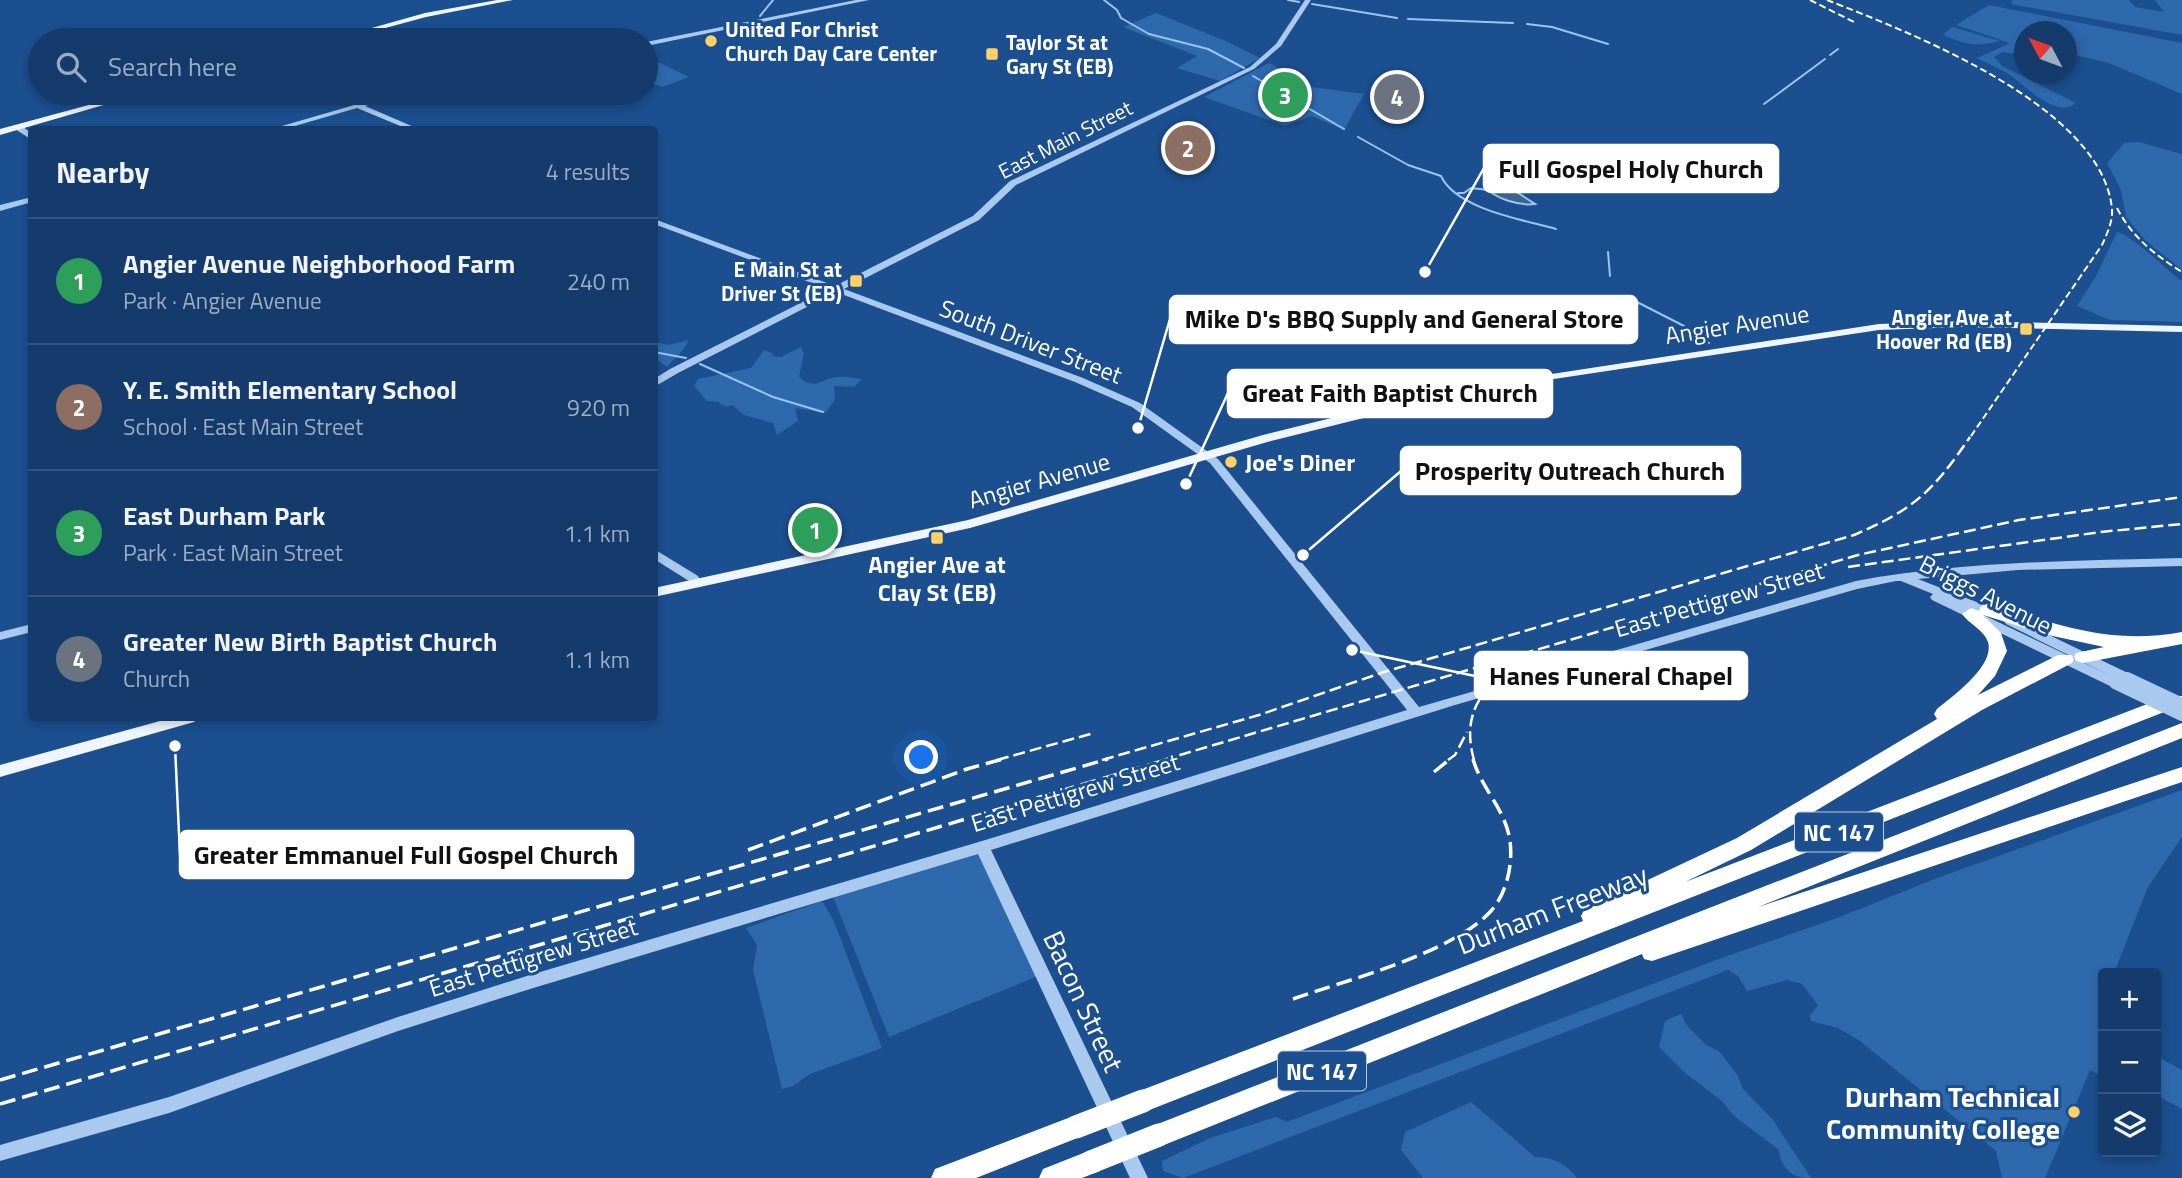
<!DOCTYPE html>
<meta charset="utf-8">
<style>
body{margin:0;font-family:"Titillium Web",sans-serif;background:#214673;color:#f1f3f6}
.controls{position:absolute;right:21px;bottom:21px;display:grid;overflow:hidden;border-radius:7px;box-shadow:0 4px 10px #0003}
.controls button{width:63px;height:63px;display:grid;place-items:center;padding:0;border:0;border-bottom:2px solid #33557e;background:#143b6b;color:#f1f3f6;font:35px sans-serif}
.compass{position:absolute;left:2014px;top:21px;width:63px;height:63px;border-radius:50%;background:#143b6b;box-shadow:0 4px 10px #0003;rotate:311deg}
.you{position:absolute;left:922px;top:758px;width:24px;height:24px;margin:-18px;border:5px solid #fff;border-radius:50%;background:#1a73e8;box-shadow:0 0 0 10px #1a73e833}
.badge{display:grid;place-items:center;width:46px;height:46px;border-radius:50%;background:#8abfa5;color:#fff;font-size:23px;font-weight:700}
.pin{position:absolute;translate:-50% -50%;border:4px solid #fff;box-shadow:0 2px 7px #0006}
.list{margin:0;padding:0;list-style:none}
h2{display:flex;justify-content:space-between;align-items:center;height:91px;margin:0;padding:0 28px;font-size:30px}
h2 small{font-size:23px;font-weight:400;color:#9dadc1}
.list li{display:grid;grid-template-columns:46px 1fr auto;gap:21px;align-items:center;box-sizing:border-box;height:126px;padding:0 28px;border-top:2px solid #33557e}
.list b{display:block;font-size:26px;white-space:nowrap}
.list p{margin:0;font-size:23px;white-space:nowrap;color:#9dadc1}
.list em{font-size:23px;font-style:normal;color:#9dadc1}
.icon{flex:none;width:38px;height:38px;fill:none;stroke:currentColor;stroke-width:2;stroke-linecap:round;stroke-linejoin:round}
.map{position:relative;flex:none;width:2182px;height:1178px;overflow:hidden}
.search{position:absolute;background:#143b6b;box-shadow:0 4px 10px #0003;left:28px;top:28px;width:630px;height:77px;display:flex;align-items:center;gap:18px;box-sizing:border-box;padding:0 24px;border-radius:38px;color:#9dadc1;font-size:26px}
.panel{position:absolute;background:#143b6b;box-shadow:0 4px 10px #0003;left:28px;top:126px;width:630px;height:595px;border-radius:7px}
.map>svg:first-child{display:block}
</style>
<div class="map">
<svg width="2182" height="1178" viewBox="0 0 2182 1178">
<rect width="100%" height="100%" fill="#1b4f8f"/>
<path fill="#2e69ad" d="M 2012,0 L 2129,0 L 2135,7 L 2164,12 L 2155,0 L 2182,0 L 2182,35 L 2011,4 Z
M 1989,5 L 2182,43 L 2182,94 L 2109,63 L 2067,53 L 2066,32 L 2024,32 L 2024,55 L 2003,52 L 1994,57 L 2002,66 L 2076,103 C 2055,120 2025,84 2007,73 C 1997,68 1987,63 1977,58 L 2010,43 L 1956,25 Z
M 1156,13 L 1228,42 L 1260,58 L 1220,81 L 1177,68 L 1197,56 L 1123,27 Z
M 1952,27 L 2000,41 C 1975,47 1967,45 1943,35 Z
M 658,62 L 689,77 L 662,87 L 646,81 L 646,67 Z
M 1269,63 L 1311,87 L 1364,94 L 1344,130 L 1312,116 L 1285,126 L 1204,97 Z
M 2139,142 L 2182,154 L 2182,270 L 2145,240 L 2126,217 L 2121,190 L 2107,163 L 2124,143 Z
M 2117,232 C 2133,236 2165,269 2182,281 L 2182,322 L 2110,320 L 2077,306 L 2096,276 Z
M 688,340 C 686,350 674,358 667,367 L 655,358 L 655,342 L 669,345 Z
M 801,347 L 804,353 L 799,377 C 817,392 823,377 838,377 C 846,376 854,379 862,379 L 854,387 L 834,386 L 835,400 L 825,413 L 795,408 L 798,421 L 777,435 L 773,423 L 744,415 L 732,405 L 726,407 L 718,402 L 707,401 L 694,386 L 698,379 L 751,368 L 764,350 L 772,353 L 773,356 L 781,357 Z
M 813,511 L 830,531 L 833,545 L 813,547 L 793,515 Z
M 2182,790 L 2182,837 L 2148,887 L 2114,973 L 2103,973 L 2103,1077 L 2090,1070 L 2045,1178 L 2002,1178 L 1996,1151 L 1860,1041 L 1838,1028 L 1811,1021 L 1810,1016 L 1818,1005 L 1802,984 L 1787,980 L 1747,991 L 1738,976 L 1728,970 L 1183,1178 L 1163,1171 L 1162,1161 L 1210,1138 L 1276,1117 L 1287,1122 L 1727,956 L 1840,917 L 1937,878 Z
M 980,850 L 1038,976 L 889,1037 L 832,894 Z
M 822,901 L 833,919 L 882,1048 L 810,1074 L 793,1086 L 782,1089 L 753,970 L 757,945 L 746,928 Z
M 1681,1014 L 1688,1027 L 1705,1044 L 1720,1052 L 1738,1076 L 1743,1089 L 1773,1120 L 1811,1178 C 1791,1178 1781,1168 1779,1150 L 1733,1115 L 1722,1101 L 1685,1073 L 1659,1047 L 1665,1021 Z
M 2156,1056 L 2182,1070 L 2182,1109 L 2156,1095 Z
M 1471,1102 L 1535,1157 C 1551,1156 1567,1164 1577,1178 L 1423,1178 L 1401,1150 L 1405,1132 Z"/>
<path fill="#3c6290" stroke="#9cc4f0" stroke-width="2" d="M 1492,185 L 1515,191 L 1535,204 C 1521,206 1494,199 1486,187 Z"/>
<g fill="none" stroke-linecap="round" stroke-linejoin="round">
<path stroke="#9cc4f0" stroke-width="2" d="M 1104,0 L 1117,10 L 1121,18 L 1149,34 L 1208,49 L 1244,68
M 1288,0 L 1299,2
M 1312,4 L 1397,18
M 760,16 L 773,0
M 1408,19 L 1513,23
M 1527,24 L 1552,27 L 1608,44
M 1830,55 L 1838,49
M 1253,76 L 1344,129
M 1764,104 L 1825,59
M 1358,137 L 1408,165 L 1441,176 C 1456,209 1524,220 1556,229
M 1458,193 L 1464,193 L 1471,188 L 1488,190
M 1608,252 L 1610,276
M 1633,300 L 1684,326 L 1709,343
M 654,352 L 686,358
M 700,364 L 773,397 L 823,412"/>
<path fill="#a9c9ee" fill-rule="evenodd" d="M 856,0 L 869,0 L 646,46 L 646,42 Z
M 1305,0 L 1311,0 L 1281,46 L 1254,69 L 1016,185 L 979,220 L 844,289 L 1083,378 L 1140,403 L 1218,459 L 1419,707 L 1856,581 C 1964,561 2073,561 2182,558 L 2182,566 L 2018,570 L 1918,579 L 1997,610 L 1999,613 L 1997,616 L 1993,617 L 1971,609 L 2111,676 L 2006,624 L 2004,621 L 2010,617 L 2014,618 L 2132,675 L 2134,678 L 2132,681 L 2127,683 L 2120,680 L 2122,683 L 2120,686 L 2110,686 L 1932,600 L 1930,597 L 1933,594 L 1901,581 L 1896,581 L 1857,589 L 1455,705 L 991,850 L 1148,1178 L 1130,1178 L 978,854 L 530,989 L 398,1031 L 169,1113 L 0,1161 L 0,1145 L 169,1097 L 398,1017 L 530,975 L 982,841 L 1407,710 L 1210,463 L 1132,407 L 1075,382 L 836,292 L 678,373 L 654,387 L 654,379 L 670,369 L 828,289 L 654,224 L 654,219 L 835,286 L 973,216 L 1010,181 L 1250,67 L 1276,44 Z
M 396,93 L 407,93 L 365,106 L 421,130 L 410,130 L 357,108 L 281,130 L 268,130 Z
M 15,125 L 21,125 L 32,134 L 32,140 L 15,129 Z
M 32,197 L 32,202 L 0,211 L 0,205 Z
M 654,549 L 698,576 L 702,584 L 700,587 L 692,587 L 689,581 L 654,559 Z
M 32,624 L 32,632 L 0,640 L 0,632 Z"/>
<path fill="#f0f6ff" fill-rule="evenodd" d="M 497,0 L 513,0 L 426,17 L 341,40 L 329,40 L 425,13 Z
M 133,93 L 145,93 L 0,135 L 0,129 Z
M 1963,321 L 2182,326 L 2182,332 L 1963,327 L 1879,330 L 1508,386 L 1440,399 L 1271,441 L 970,528 L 654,597 L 654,588 L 968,520 L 1263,435 L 1440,391 L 1879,324 Z
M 171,718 L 197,718 L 194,722 L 0,777 L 0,765 Z"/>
<path fill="#fff" fill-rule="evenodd" d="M 1987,604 C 2057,623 2107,646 2182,632 L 2182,644 L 2083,663 L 2076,661 L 2074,657 L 2076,653 L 2104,647 L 2048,635 L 1983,615 L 2001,633 L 2007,651 L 1995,676 L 1978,695 L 2058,655 L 2072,655 L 2074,659 L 2072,663 L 1982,710 L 1751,850 L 1685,882 L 2168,696 L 2182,696 L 2182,705 L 1152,1109 L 1143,1112 L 1134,1109 L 1131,1101 L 1134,1093 L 1583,921 L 1581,916 L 1584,910 L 1737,838 L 1937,719 L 1934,714 L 1937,709 C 1953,696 1995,666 1988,642 C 1984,630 1969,624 1962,614 L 1971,608 L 1979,611 L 1981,606 Z
M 2182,723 L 2182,738 L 1758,907 L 2182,767 L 2182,782 L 1652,961 L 1644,959 L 1642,954 L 1159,1147 L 1150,1143 L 1146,1135 L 1150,1127 Z
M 1076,1115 L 1085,1119 L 1089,1127 L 1085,1135 L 976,1178 L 931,1178 L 935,1169 Z
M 1091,1150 L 1100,1153 L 1104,1162 L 1100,1171 L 1082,1178 L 1039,1178 L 1043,1169 Z"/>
<path stroke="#fff" stroke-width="2" stroke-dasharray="7 3.5" stroke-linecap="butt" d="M 1810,0 L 1856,23
M 1827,0 C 1911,33 2102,106 2112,209 C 2113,221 2107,234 2102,245 L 1969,439
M 2117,208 C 2132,237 2155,255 2182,272"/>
<path stroke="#fff" stroke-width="2.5" stroke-dasharray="12 5" stroke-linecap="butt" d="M 1848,567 L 2101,532 L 2182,524
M 997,760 L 1094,733
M 1102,760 L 1259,715 L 1384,672 L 1854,535 C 1915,509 1933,491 1970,437
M 1163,760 L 1858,555 L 2019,520 L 2182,497
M 1448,760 L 1455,755 L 1467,732
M 1474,760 C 1460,710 1485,681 1529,660"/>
<path stroke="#fff" stroke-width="3.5" stroke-dasharray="16 7" stroke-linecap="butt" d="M 1434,772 L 1450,759
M 748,850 L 967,769 L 1003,759
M 1293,999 C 1347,980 1453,953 1491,911 C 1507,893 1513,864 1510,841 C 1506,810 1481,788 1473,759
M 0,1080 L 1108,759
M 0,1104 L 1169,759"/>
<path stroke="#a9c9ee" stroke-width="12" d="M 2127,678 L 2182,704
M 2115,683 L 2182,715"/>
<path stroke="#fff" stroke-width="23" d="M 1076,1127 L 1143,1101
M 1091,1162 L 1159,1135"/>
</g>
<g fill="#ffd166" stroke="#1b4f8f" stroke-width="2.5">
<circle cx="711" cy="41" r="7"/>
<rect x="985" y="47" width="14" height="14" rx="3.5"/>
<rect x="849" y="274" width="14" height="14" rx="3.5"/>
<rect x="2019" y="322" width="14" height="14" rx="3.5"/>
<circle cx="1231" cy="462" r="7"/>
<rect x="930" y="531" width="14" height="14" rx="3.5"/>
<circle cx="2074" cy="1112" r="7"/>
</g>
<g text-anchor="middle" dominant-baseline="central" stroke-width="6" stroke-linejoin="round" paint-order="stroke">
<g font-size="21" font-weight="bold" fill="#fff" stroke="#1b4f8f" text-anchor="start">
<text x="725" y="29">United For Christ<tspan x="725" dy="24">Church Day Care Center</tspan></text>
<text x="1006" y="42">Taylor St at<tspan x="1006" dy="24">Gary St (EB)</tspan></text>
<text x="842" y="269" text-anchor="end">E Main St at<tspan x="842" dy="24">Driver St (EB)</tspan></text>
<text x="2012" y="317" text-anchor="end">Angier Ave at<tspan x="2012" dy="24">Hoover Rd (EB)</tspan></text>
</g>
<g font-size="21" fill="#fff" stroke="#1b4f8f">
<text transform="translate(1065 139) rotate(-27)">East Main Street</text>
</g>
<g fill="#1b4f8f" stroke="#bbcadd" stroke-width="2">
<rect x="1795" y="812.5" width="88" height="39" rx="5"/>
<rect x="1278" y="1051.5" width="88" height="39" rx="5"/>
</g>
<g font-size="23" font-weight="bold" fill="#fff">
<text x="1839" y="832">NC 147</text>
<text x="1322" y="1071">NC 147</text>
</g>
<g font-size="24" fill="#fff" stroke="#1b4f8f">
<text transform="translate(1737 324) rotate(-9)">Angier Avenue</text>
<text transform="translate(1031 341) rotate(21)">South Driver Street</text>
<text transform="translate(1039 480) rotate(-16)">Angier Avenue</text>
<text transform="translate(1986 594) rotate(27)">Briggs Avenue</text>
<text transform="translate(1719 599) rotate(-16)">East Pettigrew Street</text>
<text transform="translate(1075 792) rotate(-17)">East Pettigrew Street</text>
<text transform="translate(533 957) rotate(-17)">East Pettigrew Street</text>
</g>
<g font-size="24" font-weight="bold" fill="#fff" stroke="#1b4f8f" text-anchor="start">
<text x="1245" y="462">Joe's Diner</text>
<text x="937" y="564" text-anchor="middle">Angier Ave at<tspan x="937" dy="28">Clay St (EB)</tspan></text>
</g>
<g font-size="28" fill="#fff" stroke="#1b4f8f">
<text transform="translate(1552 909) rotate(-21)">Durham Freeway</text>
<text transform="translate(1084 1001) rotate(65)">Bacon Street</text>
</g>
<g font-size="28" font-weight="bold" fill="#fff" stroke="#1b4f8f" text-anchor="end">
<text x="2060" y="1096">Durham Technical<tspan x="2060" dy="32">Community College</tspan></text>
</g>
</g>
<path fill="none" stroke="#fff" stroke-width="2.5" d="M1425 272L1484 168M1138 428L1170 319M1186 484L1228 393M1303 555L1401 471M1352 650L1475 676M175 746L180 855"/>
<g fill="#fff" stroke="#1b4f8f" stroke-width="2.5">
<circle cx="1425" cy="272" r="7"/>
<circle cx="1138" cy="428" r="7"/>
<circle cx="1186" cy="484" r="7"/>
<circle cx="1303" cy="555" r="7"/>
<circle cx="1352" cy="650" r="7"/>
<circle cx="175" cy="746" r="7"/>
</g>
<g fill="#fff" stroke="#fff" stroke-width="2.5">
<rect x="1484" y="145" width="294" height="47" rx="7"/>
<rect x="1170" y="296" width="467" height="47" rx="7"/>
<rect x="1228" y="370" width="324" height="47" rx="7"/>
<rect x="1401" y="447" width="339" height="47" rx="7"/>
<rect x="1475" y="652" width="272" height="47" rx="7"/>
<rect x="180" y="831" width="453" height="47" rx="7"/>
</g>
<g font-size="26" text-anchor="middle" font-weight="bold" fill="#111">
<text x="1631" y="178">Full Gospel Holy Church</text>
<text x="1404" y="328">Mike D's BBQ Supply and General Store</text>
<text x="1390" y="402">Great Faith Baptist Church</text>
<text x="1570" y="480">Prosperity Outreach Church</text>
<text x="1611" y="685">Hanes Funeral Chapel</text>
<text x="406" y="864">Greater Emmanuel Full Gospel Church</text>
</g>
</svg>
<div class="controls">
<button>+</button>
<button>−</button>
<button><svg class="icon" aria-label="layers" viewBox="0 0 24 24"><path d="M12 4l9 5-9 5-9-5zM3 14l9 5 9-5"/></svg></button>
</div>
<svg class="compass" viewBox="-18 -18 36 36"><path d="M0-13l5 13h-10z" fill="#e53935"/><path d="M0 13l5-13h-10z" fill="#9dadc1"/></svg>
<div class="you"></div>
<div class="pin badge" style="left:815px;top:530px;background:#2e9e5b">1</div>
<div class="pin badge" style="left:1188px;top:148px;background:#8d6e63">2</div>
<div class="pin badge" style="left:1285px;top:95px;background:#2e9e5b">3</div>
<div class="pin badge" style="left:1397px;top:97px;background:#6b7280">4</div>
<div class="search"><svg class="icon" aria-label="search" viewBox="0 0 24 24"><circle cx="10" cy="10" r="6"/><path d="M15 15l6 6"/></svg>Search here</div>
<section class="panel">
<h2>Nearby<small>4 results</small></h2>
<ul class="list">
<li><span class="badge" style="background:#2e9e5b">1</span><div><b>Angier Avenue Neighborhood Farm</b><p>Park · Angier Avenue</p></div><em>240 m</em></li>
<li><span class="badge" style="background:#8d6e63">2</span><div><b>Y. E. Smith Elementary School</b><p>School · East Main Street</p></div><em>920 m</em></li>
<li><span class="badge" style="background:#2e9e5b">3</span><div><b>East Durham Park</b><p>Park · East Main Street</p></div><em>1.1 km</em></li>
<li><span class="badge" style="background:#6b7280">4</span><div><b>Greater New Birth Baptist Church</b><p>Church</p></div><em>1.1 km</em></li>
</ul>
</section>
</div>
